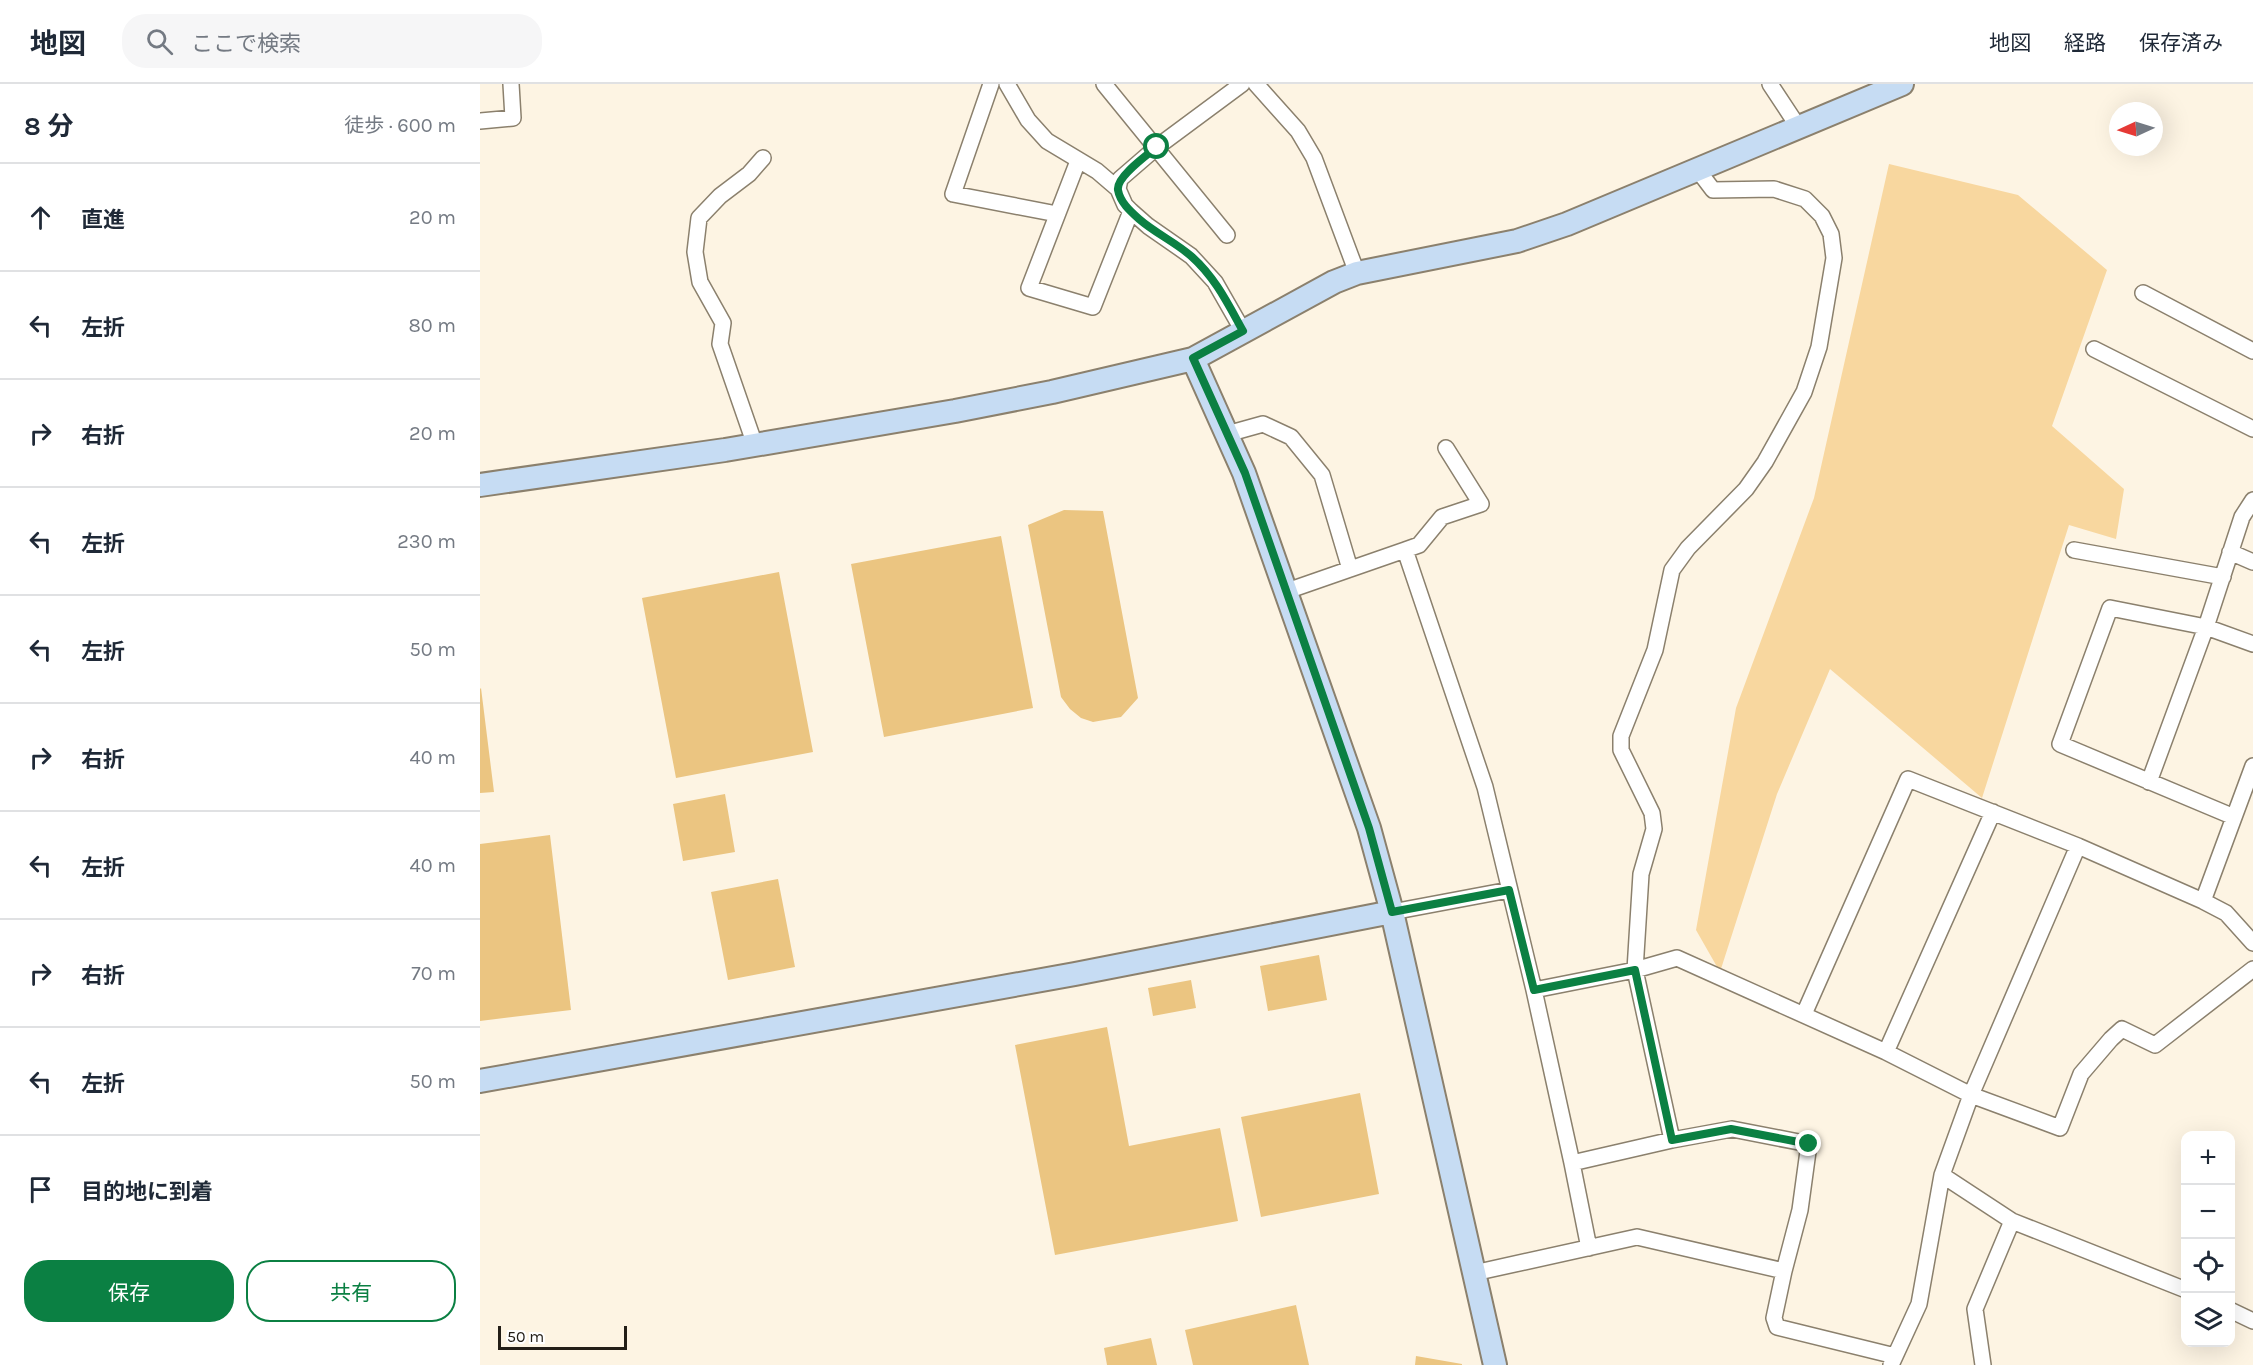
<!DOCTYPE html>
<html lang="ja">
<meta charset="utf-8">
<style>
body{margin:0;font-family:Karla,"Noto Sans JP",sans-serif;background:#f6f6f7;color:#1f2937}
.controls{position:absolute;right:18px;bottom:18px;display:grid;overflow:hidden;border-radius:12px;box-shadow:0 6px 24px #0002}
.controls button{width:54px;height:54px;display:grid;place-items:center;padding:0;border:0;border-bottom:2px solid #e0e1e3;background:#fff;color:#1f2937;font:30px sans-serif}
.compass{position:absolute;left:1629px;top:18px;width:54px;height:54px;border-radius:50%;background:#fff;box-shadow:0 6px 24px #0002;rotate:266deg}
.scale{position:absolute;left:18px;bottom:15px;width:129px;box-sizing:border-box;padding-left:6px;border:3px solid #231e17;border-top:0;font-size:16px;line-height:21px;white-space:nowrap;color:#231e17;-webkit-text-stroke:4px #fff;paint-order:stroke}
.stop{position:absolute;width:18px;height:18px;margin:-14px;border:4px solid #0b8043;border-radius:50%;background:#fff}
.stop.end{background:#0b8043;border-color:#fff;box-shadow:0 2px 6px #0008}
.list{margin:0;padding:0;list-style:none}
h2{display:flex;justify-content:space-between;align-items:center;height:78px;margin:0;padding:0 24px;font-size:26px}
h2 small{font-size:20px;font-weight:400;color:#747a83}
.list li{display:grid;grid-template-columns:39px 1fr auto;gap:18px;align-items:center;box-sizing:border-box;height:108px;padding:0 24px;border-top:2px solid #e0e1e3}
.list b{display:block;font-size:22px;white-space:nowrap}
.list em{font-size:20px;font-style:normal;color:#747a83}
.actions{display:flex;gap:12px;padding:18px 24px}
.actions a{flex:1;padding:14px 0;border:2px solid #0b8043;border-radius:24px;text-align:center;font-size:21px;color:#0b8043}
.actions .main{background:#0b8043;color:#fff}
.icon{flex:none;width:33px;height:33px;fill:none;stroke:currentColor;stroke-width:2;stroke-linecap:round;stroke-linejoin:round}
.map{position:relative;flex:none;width:1773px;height:1281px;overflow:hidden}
header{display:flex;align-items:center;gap:36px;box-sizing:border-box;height:84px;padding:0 30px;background:#fff;border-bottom:2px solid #e0e1e3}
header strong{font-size:28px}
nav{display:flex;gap:33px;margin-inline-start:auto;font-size:21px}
.search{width:420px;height:54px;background:#f6f6f7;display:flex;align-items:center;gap:15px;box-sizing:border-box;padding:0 21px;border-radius:24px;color:#747a83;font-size:22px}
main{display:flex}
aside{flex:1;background:#fff}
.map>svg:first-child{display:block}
</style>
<header>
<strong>地図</strong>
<div class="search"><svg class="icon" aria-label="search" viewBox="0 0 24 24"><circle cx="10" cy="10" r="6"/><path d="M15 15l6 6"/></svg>ここで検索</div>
<nav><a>地図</a><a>経路</a><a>保存済み</a></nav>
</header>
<main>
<aside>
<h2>8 分<small>徒歩 · 600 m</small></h2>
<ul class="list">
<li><svg class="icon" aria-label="ahead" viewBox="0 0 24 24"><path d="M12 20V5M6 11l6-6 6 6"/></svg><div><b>直進</b></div><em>20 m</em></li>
<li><svg class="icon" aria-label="left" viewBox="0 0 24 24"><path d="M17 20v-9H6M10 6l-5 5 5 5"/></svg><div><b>左折</b></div><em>80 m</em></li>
<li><svg class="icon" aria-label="right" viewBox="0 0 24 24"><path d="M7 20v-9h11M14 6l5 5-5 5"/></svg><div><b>右折</b></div><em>20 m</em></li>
<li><svg class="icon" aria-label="left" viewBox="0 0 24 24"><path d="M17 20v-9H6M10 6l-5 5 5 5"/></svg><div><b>左折</b></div><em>230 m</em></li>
<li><svg class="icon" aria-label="left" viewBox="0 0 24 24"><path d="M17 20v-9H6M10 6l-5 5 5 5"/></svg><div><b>左折</b></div><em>50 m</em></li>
<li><svg class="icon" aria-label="right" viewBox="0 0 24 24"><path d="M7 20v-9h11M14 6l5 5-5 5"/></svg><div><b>右折</b></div><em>40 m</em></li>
<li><svg class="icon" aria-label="left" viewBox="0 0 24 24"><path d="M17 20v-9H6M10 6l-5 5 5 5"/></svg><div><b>左折</b></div><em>40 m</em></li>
<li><svg class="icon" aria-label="right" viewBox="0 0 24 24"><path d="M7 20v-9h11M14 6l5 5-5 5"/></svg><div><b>右折</b></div><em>70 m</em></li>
<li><svg class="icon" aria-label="left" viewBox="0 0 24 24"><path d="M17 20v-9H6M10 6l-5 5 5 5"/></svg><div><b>左折</b></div><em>50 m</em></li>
<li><svg class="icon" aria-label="arrive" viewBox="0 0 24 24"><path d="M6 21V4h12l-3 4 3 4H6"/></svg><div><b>目的地に到着</b></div></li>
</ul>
<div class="actions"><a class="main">保存</a><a>共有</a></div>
</aside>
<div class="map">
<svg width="1773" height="1281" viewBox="0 0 1773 1281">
<rect width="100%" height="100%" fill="#fdf4e3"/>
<path fill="#f8d79f" d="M 1409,80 L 1538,111 L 1627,186 L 1572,342 L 1644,405 L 1636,455 L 1589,441 L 1502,714 L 1350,585 L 1297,710 L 1240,888 L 1216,846 L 1256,624 L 1334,414 Z"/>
<path fill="#ebc581" d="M 584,426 L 623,427 L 658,614 L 641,633 L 613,638 L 601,634 L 590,625 L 581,613 L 548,441 Z
M 521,452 L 553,624 L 404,653 L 371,480 Z
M 299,488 L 333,668 L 196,694 L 162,514 Z
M 1,604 L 14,708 L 0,709 L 0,605 Z
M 245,710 L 255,768 L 203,777 L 193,720 Z
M 70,751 L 91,926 L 0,937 L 0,760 Z
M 298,795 L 315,883 L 248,896 L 231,808 Z
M 839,871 L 847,916 L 788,927 L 780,882 Z
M 711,896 L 716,924 L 673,932 L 668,904 Z
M 627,943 L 649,1062 L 740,1044 L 758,1137 L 575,1171 L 535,961 Z
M 880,1009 L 899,1110 L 781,1133 L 761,1033 Z
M 816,1221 L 829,1281 L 713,1281 L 705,1246 Z
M 671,1254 L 677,1281 L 627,1281 L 624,1264 Z
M 936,1272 L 982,1280 L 982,1281 L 935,1281 Z"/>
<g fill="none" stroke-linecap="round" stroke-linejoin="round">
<defs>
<path id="street" d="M 511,0 L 473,110 L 577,130
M 527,0 L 548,36 L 567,57 L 617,87 L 638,105
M 624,0 L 747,151
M 762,0 L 677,63 L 640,95 L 638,105 L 645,121 L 651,127 L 668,142 L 711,172 L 735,198 L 763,247
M 776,0 L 818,47 L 834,74 L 877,189
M 1290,0 L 1319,44
M 0,37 L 33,34 L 31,0
M 598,77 L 549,204 L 613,223 L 651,127
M 1663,209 L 1773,267
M 1614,265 L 1773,345
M 747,350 L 783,340 L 811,353 L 842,391 L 870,485
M 275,361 L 240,260 L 243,239 L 220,198 L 215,168 L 219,134 L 240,112 L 269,90 L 283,74
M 925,466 L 939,461 L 962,433 L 1001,420 L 966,364
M 1594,466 L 1743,493
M 1750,468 L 1773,478
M 807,507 L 925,466 L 1005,703 L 1054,906 L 1092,1079 L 1109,1164
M 1669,698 L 1726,543 L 1762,433 L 1773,416
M 1754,733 L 1580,660 L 1630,524 L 1726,543 L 1773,560
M 1723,817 L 1746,829 L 1773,859
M 912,828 L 1029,806
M 1054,906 L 1155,886 L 1197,874 L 1406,968 L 1491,1011 L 1580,1044 L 1601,990 L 1631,955 L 1642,945 L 1675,961 L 1773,885
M 1324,930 L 1428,695 L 1598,762 L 1723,817 L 1773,682
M 1406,968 L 1513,728
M 1192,1056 L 1252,1045 L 1329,1060 L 1320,1126 L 1304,1187
M 1092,1079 L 1192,1056 L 1155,886 L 1161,790 L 1174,745 L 1172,729 L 1141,666 L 1141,652 L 1175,566 L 1192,486 L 1208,464 L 1266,405 L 1285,378 L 1324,308 L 1339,263 L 1354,174 L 1351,150 L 1342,132 L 1325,115 L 1294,105 L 1233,106 L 1217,85
M 1462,1091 L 1532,1137 L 1706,1206
M 994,1189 L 1157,1153 L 1304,1187 L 1294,1234 L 1297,1243 L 1415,1272
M 1750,1226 L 1773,1237
M 1411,1281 L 1439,1220 L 1462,1091 L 1491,1011 L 1598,762
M 1503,1281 L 1495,1225 L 1532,1137"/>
<path id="secondary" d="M 713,275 L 764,389 L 889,744 L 912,828 L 1015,1281
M 0,401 L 245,366 L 475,327 L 572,308 L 713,275 L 854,198 L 877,189 L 1037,157 L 1087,140 L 1422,0
M 0,997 L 595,890 L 912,828"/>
</defs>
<use href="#street" stroke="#8b806d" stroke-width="18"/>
<use href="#secondary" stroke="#8b806d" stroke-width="26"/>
<use href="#street" stroke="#fff" stroke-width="15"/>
<use href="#secondary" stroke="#c6dcf3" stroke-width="22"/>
</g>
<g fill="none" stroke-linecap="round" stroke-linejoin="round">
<path stroke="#0b8043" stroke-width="8" d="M 677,63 C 667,71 636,93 638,106 C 640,118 650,127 659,135 C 675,149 695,158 711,172 C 735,193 748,220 763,247 L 713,274 L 765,389 L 889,744 L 912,828 L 1029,806 L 1054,906 L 1155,886 L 1192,1056 L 1251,1045 L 1329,1060"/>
</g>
</svg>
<div class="controls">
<button>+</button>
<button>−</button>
<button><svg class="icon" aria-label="locate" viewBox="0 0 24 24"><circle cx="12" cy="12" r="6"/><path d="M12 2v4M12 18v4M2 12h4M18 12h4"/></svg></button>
<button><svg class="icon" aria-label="layers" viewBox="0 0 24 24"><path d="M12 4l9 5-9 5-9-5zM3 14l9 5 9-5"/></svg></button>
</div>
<svg class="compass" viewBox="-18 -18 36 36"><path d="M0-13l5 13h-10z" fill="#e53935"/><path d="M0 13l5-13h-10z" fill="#747a83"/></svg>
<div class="scale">50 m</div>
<div class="stop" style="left:677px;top:63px"></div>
<div class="stop end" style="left:1329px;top:1060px"></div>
</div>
</main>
